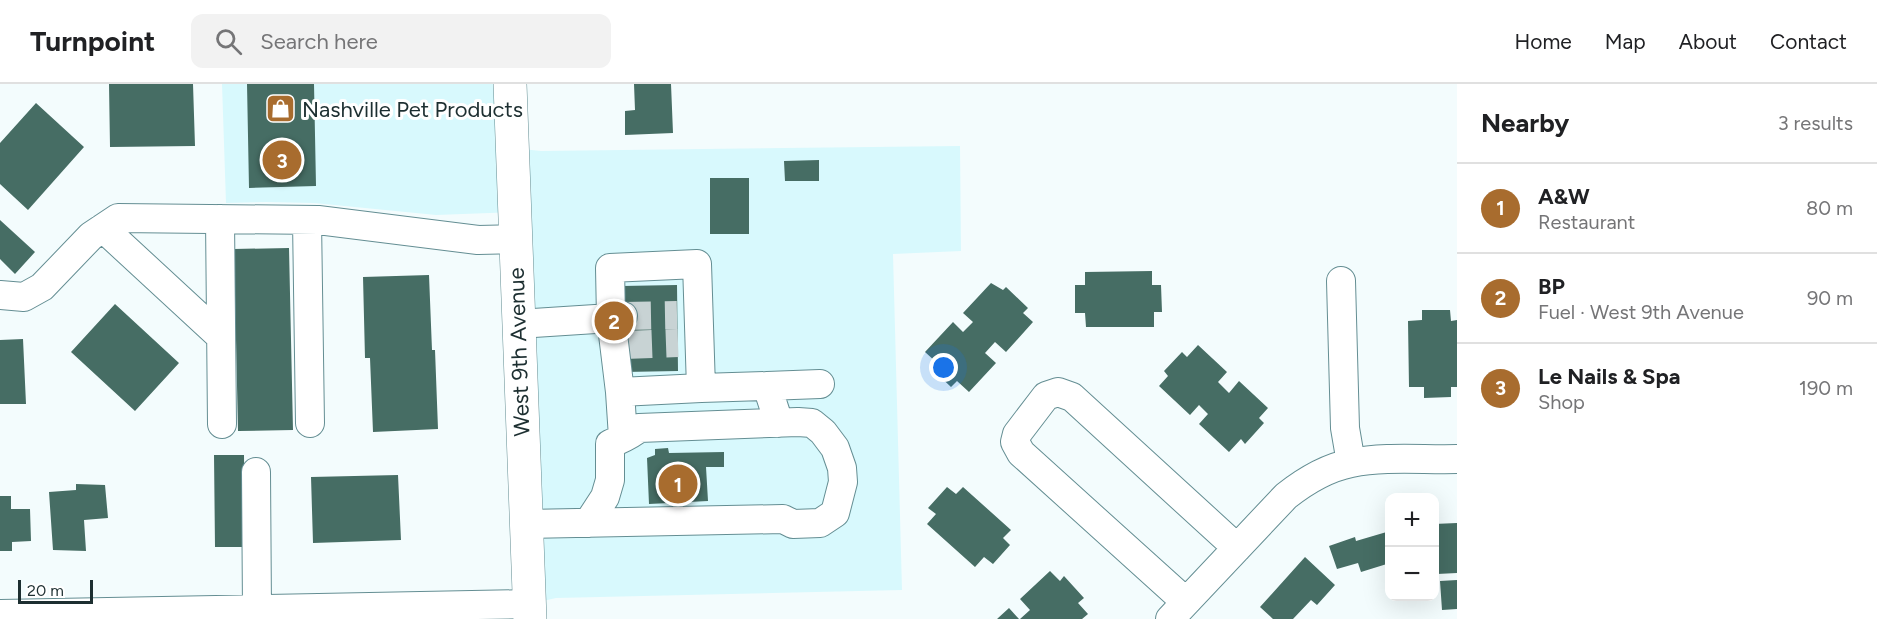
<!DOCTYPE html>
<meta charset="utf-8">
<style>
body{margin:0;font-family:Figtree,sans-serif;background:#f2f2f2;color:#202124}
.controls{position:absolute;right:18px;bottom:18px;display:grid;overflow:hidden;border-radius:12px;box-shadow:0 6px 24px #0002}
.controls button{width:54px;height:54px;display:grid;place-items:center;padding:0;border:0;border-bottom:2px solid #e0e0e0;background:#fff;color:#202124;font:30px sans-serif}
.scale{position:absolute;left:18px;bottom:15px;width:75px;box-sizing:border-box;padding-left:6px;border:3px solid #1d2f31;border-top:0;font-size:16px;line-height:21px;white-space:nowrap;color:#1d2f31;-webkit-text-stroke:4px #fff;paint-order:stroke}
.you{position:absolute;left:944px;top:284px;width:21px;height:21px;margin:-15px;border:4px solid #fff;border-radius:50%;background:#1a73e8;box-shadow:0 0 0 9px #1a73e833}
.badge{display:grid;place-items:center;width:39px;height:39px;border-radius:50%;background:#a86c2e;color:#fff;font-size:20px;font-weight:700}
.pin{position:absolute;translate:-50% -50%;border:3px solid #fff;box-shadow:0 2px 6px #0006}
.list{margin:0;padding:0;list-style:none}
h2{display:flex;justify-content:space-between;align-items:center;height:78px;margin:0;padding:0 24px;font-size:26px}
h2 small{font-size:20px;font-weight:400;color:#757577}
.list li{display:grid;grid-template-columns:39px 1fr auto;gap:18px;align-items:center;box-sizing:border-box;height:90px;padding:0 24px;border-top:2px solid #e0e0e0}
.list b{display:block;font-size:22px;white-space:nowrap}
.list p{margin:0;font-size:20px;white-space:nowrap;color:#757577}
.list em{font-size:20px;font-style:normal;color:#757577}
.icon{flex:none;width:33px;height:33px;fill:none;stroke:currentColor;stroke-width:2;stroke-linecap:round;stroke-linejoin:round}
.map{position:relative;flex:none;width:1457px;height:535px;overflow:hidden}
header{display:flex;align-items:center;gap:36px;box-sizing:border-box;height:84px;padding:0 30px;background:#fff;border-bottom:2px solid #e0e0e0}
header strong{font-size:28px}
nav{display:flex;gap:33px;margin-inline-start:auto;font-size:21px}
.search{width:420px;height:54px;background:#f2f2f2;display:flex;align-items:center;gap:15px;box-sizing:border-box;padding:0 21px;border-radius:12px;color:#757577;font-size:22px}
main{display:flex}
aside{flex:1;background:#fff}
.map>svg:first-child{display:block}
</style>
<header>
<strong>Turnpoint</strong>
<div class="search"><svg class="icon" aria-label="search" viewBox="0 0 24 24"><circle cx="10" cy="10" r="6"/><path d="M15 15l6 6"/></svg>Search here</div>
<nav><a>Home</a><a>Map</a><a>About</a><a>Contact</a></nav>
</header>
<main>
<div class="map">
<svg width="1457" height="535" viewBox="0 0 1457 535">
<rect width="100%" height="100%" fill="#f3fcfd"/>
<path fill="#d8f9fd" d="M 222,0 L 510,0 L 512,64 L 541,67 L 960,62 L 961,167 L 893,170 L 902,506 L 556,514 L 530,520 L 514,128 L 436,131 L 314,119 L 266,118 L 226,119 Z"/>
<path fill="#466d64" d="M 109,0 L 193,0 L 195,62 L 110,63 Z
M 247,0 L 314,0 L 316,102 L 249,104 Z
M 634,0 L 671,0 L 673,49 L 625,51 L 625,27 L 635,26 Z
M 36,19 L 84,63 L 28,126 L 0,100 L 0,59 Z
M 819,76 L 819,97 L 785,97 L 784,77 Z
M 710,94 L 749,94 L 749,150 L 710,150 Z
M 0,136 L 35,168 L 15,190 L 0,175 Z
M 289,164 L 293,346 L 238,347 L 234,165 Z
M 1152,187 L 1152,201 L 1161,201 L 1162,228 L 1154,228 L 1154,243 L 1086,243 L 1085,229 L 1075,229 L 1075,201 L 1085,201 L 1085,188 Z
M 429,191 L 432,266 L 435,266 L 438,345 L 373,348 L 370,274 L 365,274 L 363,193 Z
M 991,199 L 1003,206 L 1006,203 L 1028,224 L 1023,229 L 1033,238 L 1006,268 L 995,258 L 985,269 L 996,279 L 969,308 L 957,297 L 951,303 L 930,283 L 936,278 L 925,268 L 953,238 L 963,248 L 973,238 L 963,229 Z
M 677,201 L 678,287 L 624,288 L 622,202 Z
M 115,220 L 179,279 L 135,327 L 71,268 Z
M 1422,226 L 1450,226 L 1451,237 L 1457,236 L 1457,303 L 1451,303 L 1451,313 L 1424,314 L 1424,303 L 1409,303 L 1408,237 L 1422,236 Z
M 23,255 L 26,320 L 0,320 L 0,256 Z
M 1198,261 L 1227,288 L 1218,298 L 1229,309 L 1239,297 L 1268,324 L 1259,334 L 1264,339 L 1245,360 L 1241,355 L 1229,368 L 1199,340 L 1208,330 L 1199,321 L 1190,331 L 1159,302 L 1168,292 L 1164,287 L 1182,268 L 1187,273 Z
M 668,364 L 669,369 L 724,368 L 724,383 L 706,383 L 708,417 L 649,420 L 647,374 L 655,371 L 655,365 Z
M 214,371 L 244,371 L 245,463 L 215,463 Z
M 398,391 L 401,456 L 313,459 L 311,393 Z
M 76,400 L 105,401 L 108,434 L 84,436 L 86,467 L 53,466 L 49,408 L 76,406 Z
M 947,403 L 956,410 L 963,403 L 1011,446 L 1003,454 L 1010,461 L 993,480 L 984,473 L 975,483 L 927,440 L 936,430 L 928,424 Z
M 0,412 L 11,412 L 11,425 L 30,425 L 31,457 L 12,458 L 12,467 L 0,467 Z
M 1457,439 L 1457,489 L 1437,490 L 1434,440 Z
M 1390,447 L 1390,479 L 1361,488 L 1358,479 L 1337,485 L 1329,462 L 1355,453 L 1356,457 Z
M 1305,473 L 1335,501 L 1317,521 L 1311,516 L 1293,535 L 1273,535 L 1260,523 Z
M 1050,487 L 1060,497 L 1064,492 L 1084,514 L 1078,519 L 1088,530 L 1082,535 L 1020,535 L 1030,526 L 1020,515 Z
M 1457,496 L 1457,525 L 1442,526 L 1440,497 Z
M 1009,524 L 1019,535 L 997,535 Z"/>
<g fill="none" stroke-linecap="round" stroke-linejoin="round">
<path stroke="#c8d3d4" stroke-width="28" stroke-dasharray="28 14" stroke-linecap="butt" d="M 623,232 L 677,231
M 624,261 L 678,259"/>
<defs>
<path id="minor" d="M 220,135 L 222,340
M 307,136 L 310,339
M 103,144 L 221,253
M 1341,197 L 1345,344 L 1351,379
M 0,211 L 24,213 L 42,203 L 91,152 L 118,134 L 318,136 L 478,156 L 515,155
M 518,240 L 611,234 L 620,308 L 623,353
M 767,302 L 820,300
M 701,304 L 767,302 L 779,339
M 620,308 L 701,304 L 697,180 L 610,184 L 611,234 L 623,232
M 256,388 L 257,526
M 526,440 L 783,435 L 793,440 L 820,439 L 835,429 L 843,398 L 842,384 L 835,364 L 823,348 L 812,339 L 798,338 L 639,344 C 630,352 621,355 610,360 L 610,396 L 605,413 L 588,439
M 1186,518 L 1021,369 L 1015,358 L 1017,350 L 1046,312 L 1058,308 L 1072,313 L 1237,464
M 0,530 L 530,520
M 1170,535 L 1286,412 C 1305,397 1326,384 1351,379 C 1385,372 1423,376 1457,375"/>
<path id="major" d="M 510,0 L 530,535"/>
</defs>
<use href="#minor" stroke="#648e93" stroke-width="30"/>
<use href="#major" stroke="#648e93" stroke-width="34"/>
<use href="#minor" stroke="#fff" stroke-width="28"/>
<use href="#major" stroke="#fff" stroke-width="33"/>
</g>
<defs>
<symbol id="shop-square" viewBox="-11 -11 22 22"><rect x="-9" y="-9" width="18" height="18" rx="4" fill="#a86c2e" stroke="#fff"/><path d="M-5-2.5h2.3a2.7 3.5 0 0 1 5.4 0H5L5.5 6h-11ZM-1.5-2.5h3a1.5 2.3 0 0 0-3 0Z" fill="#fff"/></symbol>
</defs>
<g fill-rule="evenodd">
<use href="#shop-square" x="264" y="8" width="33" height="33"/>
</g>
<g text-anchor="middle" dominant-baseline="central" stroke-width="6" stroke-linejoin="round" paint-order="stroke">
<g font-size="22" fill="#1d2f31" stroke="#fff" text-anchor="start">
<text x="302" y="25">Nashville Pet Products</text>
</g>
<g font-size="22" fill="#1d2f31" stroke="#fff">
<text transform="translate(519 268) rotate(-92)">West 9th Avenue</text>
</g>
</g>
</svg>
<div class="controls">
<button>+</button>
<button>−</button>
</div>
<div class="scale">20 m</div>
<div class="you"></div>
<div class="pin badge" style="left:678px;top:400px">1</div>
<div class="pin badge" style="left:614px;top:237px">2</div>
<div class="pin badge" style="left:282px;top:76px">3</div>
</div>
<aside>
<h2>Nearby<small>3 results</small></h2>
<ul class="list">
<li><span class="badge">1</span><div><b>A&amp;W</b><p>Restaurant</p></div><em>80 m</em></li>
<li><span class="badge">2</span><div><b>BP</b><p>Fuel · West 9th Avenue</p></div><em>90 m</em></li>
<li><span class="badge">3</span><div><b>Le Nails &amp; Spa</b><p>Shop</p></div><em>190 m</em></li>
</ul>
</aside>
</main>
